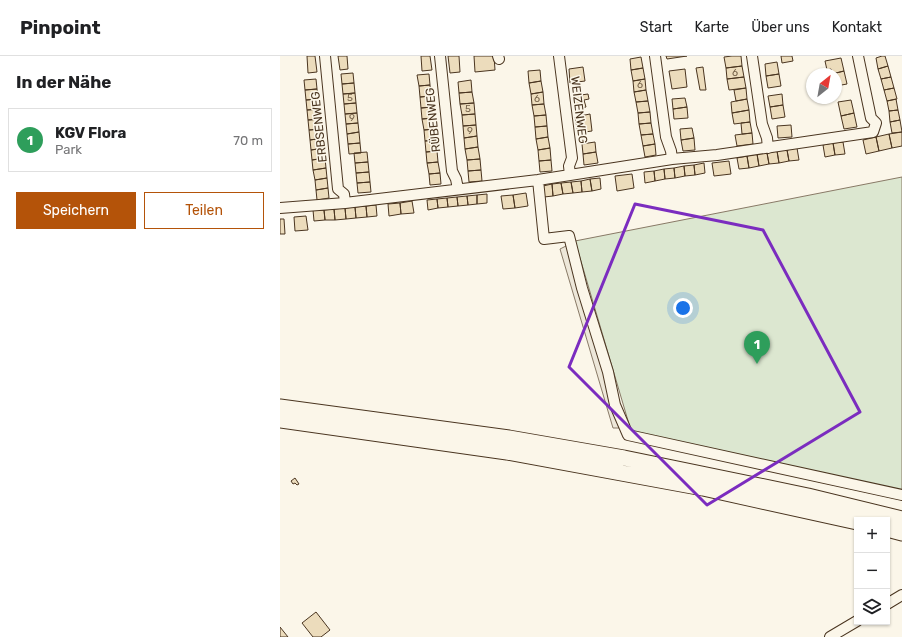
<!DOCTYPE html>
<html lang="de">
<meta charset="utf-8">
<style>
body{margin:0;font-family:Rubik,sans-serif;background:#f6f6f6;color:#202124}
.controls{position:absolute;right:12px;bottom:12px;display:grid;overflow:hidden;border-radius:0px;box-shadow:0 1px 3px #0004}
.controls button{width:36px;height:36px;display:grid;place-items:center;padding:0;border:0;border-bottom:1px solid #e0e0e0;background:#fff;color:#202124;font:20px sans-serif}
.compass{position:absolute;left:526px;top:12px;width:36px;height:36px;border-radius:50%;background:#fff;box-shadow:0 1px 3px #0004;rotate:31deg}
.you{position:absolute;left:403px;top:252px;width:14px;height:14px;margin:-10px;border:3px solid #fff;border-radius:50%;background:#1a73e8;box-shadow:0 0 0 6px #1a73e833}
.badge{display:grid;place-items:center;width:26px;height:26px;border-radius:50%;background:#b45309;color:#fff;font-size:13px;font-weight:700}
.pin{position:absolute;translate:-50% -33px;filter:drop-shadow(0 1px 2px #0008)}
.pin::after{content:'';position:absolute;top:21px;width:14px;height:12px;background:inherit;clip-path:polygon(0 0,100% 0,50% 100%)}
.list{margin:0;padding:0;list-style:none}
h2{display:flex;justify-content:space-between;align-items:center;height:52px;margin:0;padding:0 16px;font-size:17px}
h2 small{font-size:13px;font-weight:400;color:#757577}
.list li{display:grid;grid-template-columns:26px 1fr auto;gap:12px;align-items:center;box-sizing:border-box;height:64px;margin:0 8px 8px;padding:0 8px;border:1px solid #e0e0e0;border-radius:0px}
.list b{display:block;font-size:15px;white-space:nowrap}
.list p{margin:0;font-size:13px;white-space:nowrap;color:#757577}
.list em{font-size:13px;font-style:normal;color:#757577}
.actions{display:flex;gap:8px;padding:12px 16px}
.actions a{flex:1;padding:9px 0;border:1px solid #b45309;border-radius:0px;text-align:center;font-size:14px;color:#b45309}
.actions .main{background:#b45309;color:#fff}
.icon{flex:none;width:22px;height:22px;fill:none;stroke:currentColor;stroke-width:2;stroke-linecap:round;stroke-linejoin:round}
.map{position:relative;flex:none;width:622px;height:581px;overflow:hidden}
header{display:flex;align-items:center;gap:24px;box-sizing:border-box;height:56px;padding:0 20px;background:#fff;border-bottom:1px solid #e0e0e0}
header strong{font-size:19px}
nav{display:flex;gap:22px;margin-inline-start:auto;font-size:14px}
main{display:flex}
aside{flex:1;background:#fff}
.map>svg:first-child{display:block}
</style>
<header>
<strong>Pinpoint</strong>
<nav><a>Start</a><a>Karte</a><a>Über uns</a><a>Kontakt</a></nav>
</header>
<main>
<aside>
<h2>In der Nähe<small></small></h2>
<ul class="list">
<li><span class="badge" style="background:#2e9e5b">1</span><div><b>KGV Flora</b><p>Park</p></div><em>70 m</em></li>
</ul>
<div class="actions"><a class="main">Speichern</a><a>Teilen</a></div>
</aside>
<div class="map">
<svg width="622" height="581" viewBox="0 0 622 581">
<rect width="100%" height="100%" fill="#fbf6e9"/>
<path fill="#dce7d0" stroke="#887966" d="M 622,121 L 622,444 L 354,385 L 295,185 Z"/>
<path fill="#ede7d9" stroke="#887966" d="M 288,189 L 330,336 L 339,372 L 333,372 L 280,193 Z"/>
<path fill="#ecdcbc" stroke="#4a3520" d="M 27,0 L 35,0 L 37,16 L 28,17 Z
M 58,0 L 67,0 L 68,13 L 60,14 Z
M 141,0 L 150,0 L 152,14 L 142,15 Z
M 168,0 L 179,0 L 180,16 L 170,17 Z
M 194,0 L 214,0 L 215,14 L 195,16 Z
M 386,0 L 407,0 L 387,3 Z
M 452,0 L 461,0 L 462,10 L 446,12 L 444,1 Z
M 501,0 L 512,0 L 513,5 L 502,7 Z
M 602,0 L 605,0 L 608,10 L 598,13 L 596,2 Z
M 361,1 L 363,12 L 351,14 L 350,3 Z
M 561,2 L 564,15 L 552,18 L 551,13 L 547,14 L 545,5 Z
M 497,6 L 499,18 L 486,20 L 485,8 Z
M 462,10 L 464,21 L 447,23 L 446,12 Z
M 608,10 L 611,21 L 601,23 L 598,13 Z
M 303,11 L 305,25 L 290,27 L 289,13 Z
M 423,11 L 426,34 L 420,34 L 416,12 Z
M 363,12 L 365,23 L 353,25 L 351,14 Z
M 405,13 L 407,31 L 392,33 L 389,15 Z
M 260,14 L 261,25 L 249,27 L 248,15 Z
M 564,15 L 567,28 L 556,30 L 556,18 L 552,18 Z
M 73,17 L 74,27 L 62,28 L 61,18 Z
M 149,18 L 150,29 L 139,30 L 137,19 Z
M 499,18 L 501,30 L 488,32 L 486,20 Z
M 464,21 L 466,32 L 449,34 L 447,23 Z
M 611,21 L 614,32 L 604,34 L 601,23 Z
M 36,23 L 37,33 L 25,34 L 24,24 Z
M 365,23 L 366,34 L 354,36 L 353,25 Z
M 191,24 L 192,36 L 179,37 L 178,26 Z
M 261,25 L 263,36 L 251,38 L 249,27 Z
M 74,27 L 75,37 L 63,38 L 62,28 Z
M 150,29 L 151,40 L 140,41 L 139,30 Z
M 466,32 L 467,43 L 456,45 L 454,34 Z
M 614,32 L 617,43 L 607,45 L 604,34 Z
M 37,33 L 38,43 L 26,44 L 25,34 Z
M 366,34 L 368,45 L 356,46 L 354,36 Z
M 192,36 L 194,47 L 180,48 L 179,37 Z
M 263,36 L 264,48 L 252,49 L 251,38 Z
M 75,37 L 76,47 L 64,48 L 63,38 Z
M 308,38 L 309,43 L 304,44 L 306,51 L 296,53 L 294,40 Z
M 502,38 L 503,49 L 490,51 L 488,40 Z
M 151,40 L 152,51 L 141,52 L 140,41 Z
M 405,42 L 407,51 L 393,53 L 392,43 Z
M 38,43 L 40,53 L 27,54 L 26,44 Z
M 467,43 L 469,54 L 452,57 L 451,46 Z
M 616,43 L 618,54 L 609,55 L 607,45 Z
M 571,44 L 574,57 L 561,60 L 558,46 Z
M 368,45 L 370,56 L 358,57 L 356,46 Z
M 76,47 L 77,57 L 65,58 L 64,48 Z
M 194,47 L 195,58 L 182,59 L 180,48 Z
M 264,48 L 266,59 L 254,60 L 252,49 Z
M 503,49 L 505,61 L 492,63 L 490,51 Z
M 152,51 L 153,62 L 142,63 L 141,52 Z
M 407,51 L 408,62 L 394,63 L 393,53 Z
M 40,53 L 41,63 L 28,64 L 27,54 Z
M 469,54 L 470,66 L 454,68 L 452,57 Z
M 618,54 L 620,64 L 610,66 L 609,55 Z
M 370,56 L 371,67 L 359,68 L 358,57 Z
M 77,57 L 78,67 L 66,68 L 65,58 Z
M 574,57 L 577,71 L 564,73 L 561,60 Z
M 195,58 L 196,69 L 183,70 L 182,59 Z
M 310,58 L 312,75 L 298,77 L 295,61 Z
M 266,59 L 267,70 L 255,71 L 254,60 Z
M 153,62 L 155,73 L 144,74 L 142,63 Z
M 41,63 L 42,73 L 29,74 L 28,64 Z
M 620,64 L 622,76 L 612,77 L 610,66 Z
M 470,66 L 472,77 L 462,78 L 461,67 Z
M 78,67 L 79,76 L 67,78 L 66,68 Z
M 371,67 L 373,78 L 361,79 L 359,68 Z
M 196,69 L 197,80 L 184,82 L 183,70 Z
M 511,69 L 512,81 L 498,82 L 497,70 Z
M 267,70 L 268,81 L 256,83 L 255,71 Z
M 412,72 L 414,82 L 401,84 L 400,73 Z
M 42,73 L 43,82 L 30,84 L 29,74 Z
M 155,73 L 156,84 L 145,85 L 144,74 Z
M 79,76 L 80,87 L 68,88 L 67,78 Z
M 622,76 L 622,90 L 612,92 L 609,78 Z
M 472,77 L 473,88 L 457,90 L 455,79 Z
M 373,78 L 375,88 L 363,90 L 361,79 Z
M 609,78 L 612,92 L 599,95 L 596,81 Z
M 197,80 L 198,91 L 185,93 L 184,82 Z
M 268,81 L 270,92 L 258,94 L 256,83 Z
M 596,81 L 599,95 L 586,98 L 583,84 Z
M 43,82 L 44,92 L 31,94 L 30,84 Z
M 414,82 L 415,94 L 403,95 L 401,84 Z
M 156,84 L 157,95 L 146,96 L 145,85 Z
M 315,86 L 316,96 L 303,98 L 302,88 Z
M 563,86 L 565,98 L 555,99 L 553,87 Z
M 80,87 L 81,97 L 69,98 L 68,88 Z
M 553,87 L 555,99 L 545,101 L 543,89 Z
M 375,88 L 376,99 L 365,101 L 363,90 Z
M 198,91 L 200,103 L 187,104 L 185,93 Z
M 44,92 L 45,102 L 32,104 L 31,94 Z
M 270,92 L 271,104 L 259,105 L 258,94 Z
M 517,92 L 519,104 L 509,105 L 507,94 Z
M 507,94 L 509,105 L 499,107 L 497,95 Z
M 157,95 L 158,106 L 147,107 L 146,96 Z
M 497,95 L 499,107 L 489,108 L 487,97 Z
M 87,96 L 88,106 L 75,107 L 74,97 Z
M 316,96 L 318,107 L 304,109 L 303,98 Z
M 487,97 L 489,108 L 479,110 L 477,98 Z
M 477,98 L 479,110 L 469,112 L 467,100 Z
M 467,100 L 469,112 L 459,113 L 457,102 Z
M 45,102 L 46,112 L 33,114 L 32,104 Z
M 200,103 L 201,114 L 188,115 L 187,104 Z
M 271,104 L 272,115 L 260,116 L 259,105 Z
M 449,105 L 451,118 L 434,120 L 432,107 Z
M 88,106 L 89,116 L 76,117 L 75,107 Z
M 158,106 L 160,117 L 149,118 L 147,107 Z
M 424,107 L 425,117 L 415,119 L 414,109 Z
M 414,109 L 415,119 L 405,120 L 404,110 Z
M 404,110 L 405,120 L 395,122 L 394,112 Z
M 46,112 L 47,122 L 35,124 L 33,114 Z
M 394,112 L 395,122 L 385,123 L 384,113 Z
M 384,113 L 385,123 L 375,125 L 374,115 Z
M 201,114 L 202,125 L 189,126 L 188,115 Z
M 374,115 L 375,125 L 365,127 L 364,116 Z
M 89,116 L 90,126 L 77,127 L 76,117 Z
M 160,117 L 161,128 L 150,129 L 149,118 Z
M 352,118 L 354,132 L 337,135 L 335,120 Z
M 47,122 L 48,132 L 36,134 L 35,124 Z
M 320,122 L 321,133 L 312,135 L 310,123 Z
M 310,123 L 312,135 L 302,136 L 301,125 Z
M 301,125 L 302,136 L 293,137 L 291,126 Z
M 90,126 L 91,136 L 78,137 L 77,127 Z
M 291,126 L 293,137 L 283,138 L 281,127 Z
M 281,127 L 283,138 L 273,140 L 272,128 Z
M 272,128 L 273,140 L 264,141 L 263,130 Z
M 48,132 L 49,142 L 37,144 L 36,134 Z
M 246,137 L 248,150 L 235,152 L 233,139 Z
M 207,138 L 207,147 L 197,148 L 197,139 Z
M 197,139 L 197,148 L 188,149 L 187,140 Z
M 233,139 L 235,152 L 223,153 L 221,140 Z
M 187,140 L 188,149 L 178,150 L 177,141 Z
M 177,141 L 178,150 L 168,151 L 167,142 Z
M 167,142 L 168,151 L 158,152 L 157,143 Z
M 157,143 L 158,152 L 148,154 L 147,144 Z
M 132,145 L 134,157 L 121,158 L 120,147 Z
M 120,147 L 121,158 L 109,160 L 108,148 Z
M 96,149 L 97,160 L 87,161 L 86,150 Z
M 86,150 L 87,161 L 76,162 L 75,151 Z
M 75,151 L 76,162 L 66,163 L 65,152 Z
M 65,152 L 66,163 L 55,164 L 54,153 Z
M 54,153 L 55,164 L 45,164 L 44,154 Z
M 33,154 L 44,154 L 45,164 L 34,165 Z
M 26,160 L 28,174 L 15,175 L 14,161 Z
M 0,163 L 4,163 L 5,178 L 0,178 Z
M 15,422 L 19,428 L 17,429 L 15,427 L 13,428 L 11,425 Z
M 36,556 L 50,574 L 41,581 L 33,581 L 22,567 Z
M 0,571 L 8,581 L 0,581 Z"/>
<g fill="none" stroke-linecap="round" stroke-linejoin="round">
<defs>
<path id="minor" d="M 160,0 L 172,115 L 176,123 L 178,133
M 218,0 L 219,3
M 279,0 L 292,102 L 289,110 L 290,119
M 375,0 L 386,81 L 391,95 L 392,103
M 472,0 L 482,68 L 487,82 L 488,92
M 258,124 L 264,183 L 289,180 L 302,232 L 328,316 L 335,349 L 348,379 L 622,439
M 65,147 L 258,124 L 392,103 L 437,99 L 593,76 L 596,67 L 591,62 L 578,0
M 0,152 L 65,147 L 64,138 L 58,133 L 45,0
M 607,548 L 622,539
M 550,581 L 577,565"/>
<path id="highway" d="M 0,351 L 229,382 L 344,402 L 528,440 L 622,463
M 0,364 L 227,396 L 423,432 L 577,466
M 607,473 L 622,477"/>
</defs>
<use href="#minor" stroke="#4a3520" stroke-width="12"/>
<use href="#highway" stroke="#4a3520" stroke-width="17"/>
<use href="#minor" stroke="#fbf6e9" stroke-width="10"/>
<use href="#highway" stroke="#fbf6e9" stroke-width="15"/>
</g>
<path fill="none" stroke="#7b2cbf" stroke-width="3" stroke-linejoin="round" d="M 355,148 L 483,174 L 580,356 L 427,449 L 289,311 Z"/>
<g text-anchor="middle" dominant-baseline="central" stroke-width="3" stroke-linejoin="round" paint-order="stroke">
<g font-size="10" fill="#725f47">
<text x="455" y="17">6</text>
<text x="360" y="29">6</text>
<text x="70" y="42">5</text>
<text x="257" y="43">6</text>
<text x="188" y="53">5</text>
<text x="72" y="62">9</text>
<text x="190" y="75">9</text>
</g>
<g font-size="12" fill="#4a3520" stroke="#fbf6e9">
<text transform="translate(299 54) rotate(83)">WEIZENWEG</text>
<text transform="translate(153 64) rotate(-96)">RÜBENWEG</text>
<text transform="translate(39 71) rotate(-96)">ERBSENWEG</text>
</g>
</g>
</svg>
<div class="controls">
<button>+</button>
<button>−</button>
<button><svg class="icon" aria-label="layers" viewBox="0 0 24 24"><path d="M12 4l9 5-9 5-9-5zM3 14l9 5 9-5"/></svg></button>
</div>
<svg class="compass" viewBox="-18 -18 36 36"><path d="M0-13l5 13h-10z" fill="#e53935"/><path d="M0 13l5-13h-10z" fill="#757577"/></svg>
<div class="you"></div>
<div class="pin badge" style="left:477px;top:308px;background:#2e9e5b">1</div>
</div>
</main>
